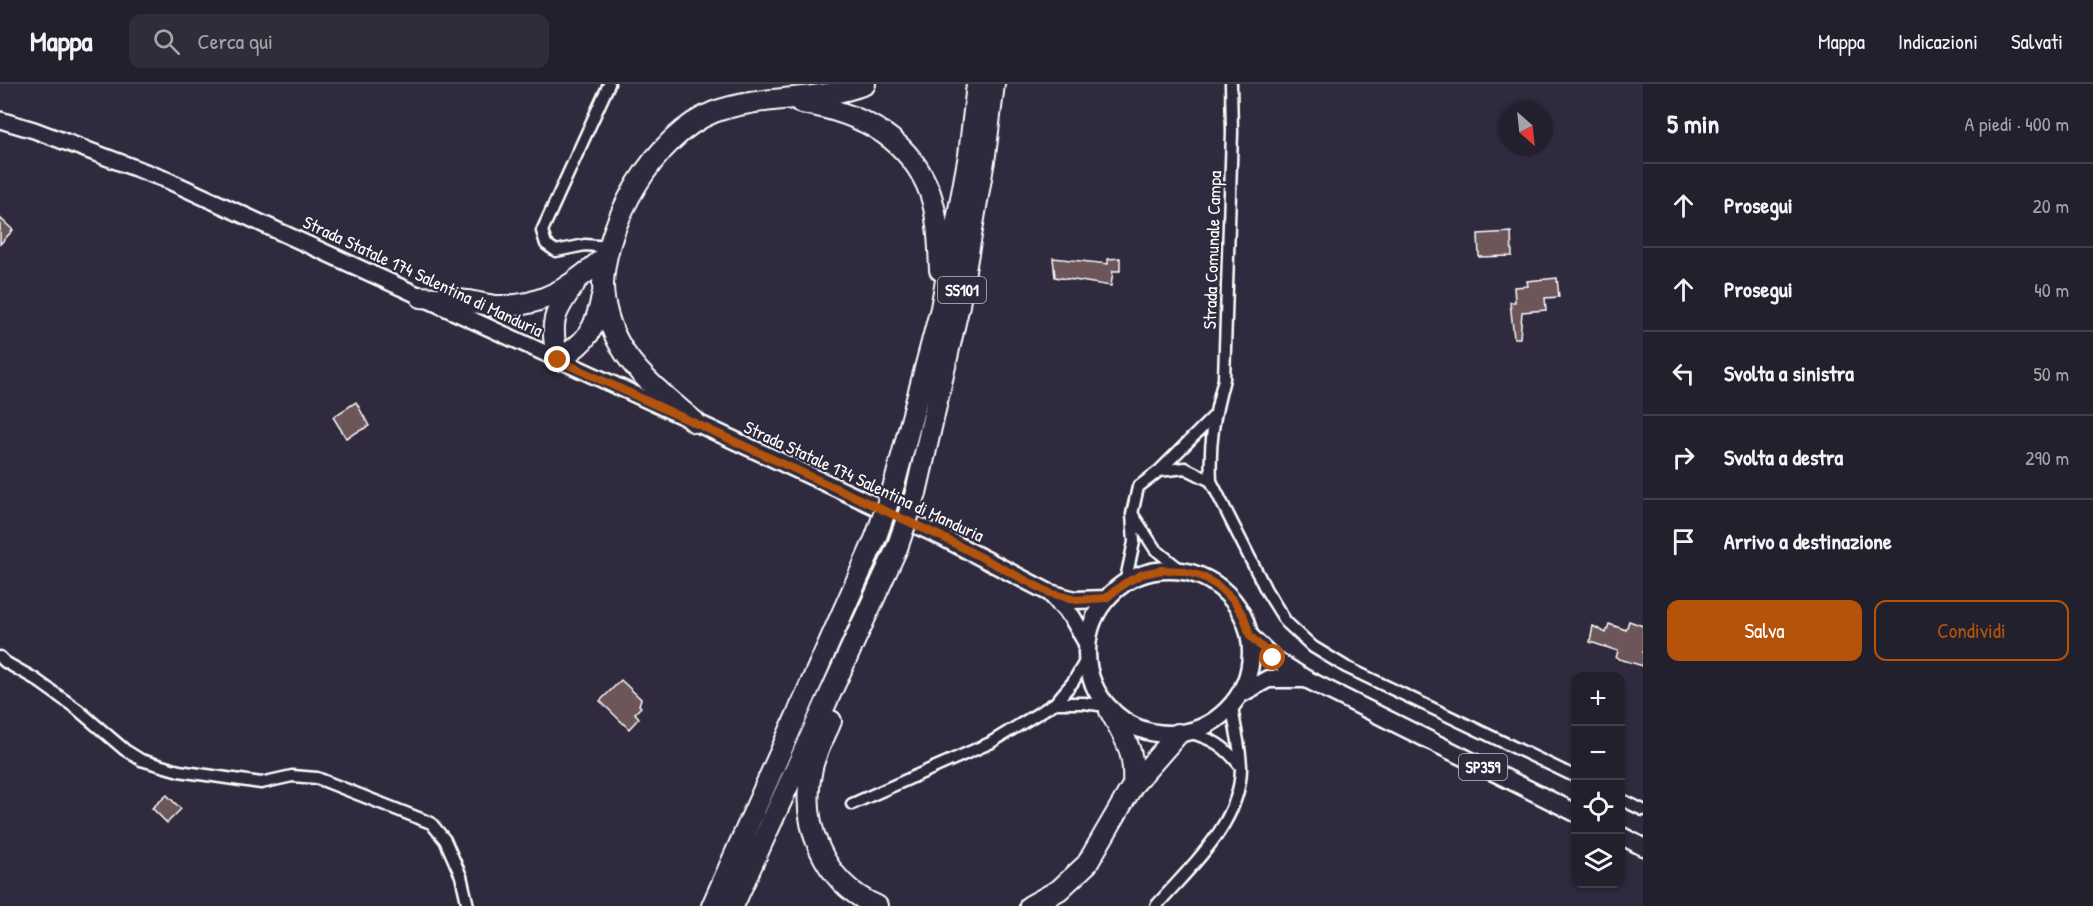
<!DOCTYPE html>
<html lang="it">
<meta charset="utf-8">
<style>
body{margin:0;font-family:"Patrick Hand",sans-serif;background:#2f2d3a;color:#f1f3f6}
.controls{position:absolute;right:18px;bottom:18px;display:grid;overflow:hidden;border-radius:12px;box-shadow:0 2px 4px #0004}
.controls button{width:54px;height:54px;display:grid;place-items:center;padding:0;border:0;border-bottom:2px solid #403e4a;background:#23202e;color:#f1f3f6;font:30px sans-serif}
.compass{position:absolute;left:1499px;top:18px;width:54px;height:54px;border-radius:50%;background:#23202e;box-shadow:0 2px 4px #0004;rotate:153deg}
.stop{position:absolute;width:18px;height:18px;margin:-14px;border:4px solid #b45309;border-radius:50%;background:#fff}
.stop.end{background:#b45309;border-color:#fff;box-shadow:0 2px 6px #0008}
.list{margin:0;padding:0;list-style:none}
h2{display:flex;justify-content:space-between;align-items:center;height:78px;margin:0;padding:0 24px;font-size:26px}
h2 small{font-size:20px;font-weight:400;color:#a3a3aa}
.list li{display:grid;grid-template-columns:39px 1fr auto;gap:18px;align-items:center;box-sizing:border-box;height:84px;padding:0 24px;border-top:2px solid #403e4a}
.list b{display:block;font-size:22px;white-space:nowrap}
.list em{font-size:20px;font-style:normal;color:#a3a3aa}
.actions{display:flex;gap:12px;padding:18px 24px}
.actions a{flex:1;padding:14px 0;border:2px solid #b45309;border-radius:12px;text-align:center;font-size:21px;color:#b45309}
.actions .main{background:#b45309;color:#fff}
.icon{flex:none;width:33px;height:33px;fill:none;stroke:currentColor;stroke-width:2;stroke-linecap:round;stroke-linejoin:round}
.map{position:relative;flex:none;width:1643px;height:822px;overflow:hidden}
header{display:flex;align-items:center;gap:36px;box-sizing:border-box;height:84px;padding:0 30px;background:#23202e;border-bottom:2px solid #403e4a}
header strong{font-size:28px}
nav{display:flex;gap:33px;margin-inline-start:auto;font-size:21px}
.search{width:420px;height:54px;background:#2f2d3a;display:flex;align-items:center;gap:15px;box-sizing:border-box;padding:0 21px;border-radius:12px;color:#a3a3aa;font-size:22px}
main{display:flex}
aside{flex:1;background:#23202e}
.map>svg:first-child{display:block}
</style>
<header>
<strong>Mappa</strong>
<div class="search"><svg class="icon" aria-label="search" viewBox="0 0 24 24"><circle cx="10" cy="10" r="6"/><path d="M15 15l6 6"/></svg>Cerca qui</div>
<nav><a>Mappa</a><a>Indicazioni</a><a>Salvati</a></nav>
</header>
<main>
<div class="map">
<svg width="1643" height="822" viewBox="0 0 1643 822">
<rect width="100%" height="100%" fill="#2f2a3d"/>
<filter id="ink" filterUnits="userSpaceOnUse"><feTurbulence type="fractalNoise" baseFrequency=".0167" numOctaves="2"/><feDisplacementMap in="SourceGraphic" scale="12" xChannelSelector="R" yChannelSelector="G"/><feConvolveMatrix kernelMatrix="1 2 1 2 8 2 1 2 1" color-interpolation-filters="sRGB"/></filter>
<g filter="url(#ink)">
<path fill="#6c565a" stroke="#fff" stroke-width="1.5" d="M 0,134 L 13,146 L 0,160 Z
M 1511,148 L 1512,172 L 1479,173 L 1478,150 Z
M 1053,174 L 1108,180 L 1108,175 L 1120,174 L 1120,187 L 1113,187 L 1111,202 L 1055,193 Z
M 1557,194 L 1559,213 L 1545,214 L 1546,226 L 1522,228 L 1520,254 L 1514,254 L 1510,218 L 1515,218 L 1514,203 L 1528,202 L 1527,197 Z
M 356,318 L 369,342 L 346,354 L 333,333 Z
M 1629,537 L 1643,542 L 1643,582 L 1616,574 L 1618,567 L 1590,558 L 1593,542 L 1606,549 L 1609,540 L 1626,546 Z
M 621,596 L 641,615 L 639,621 L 641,623 L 635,629 L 639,634 L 629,645 L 600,617 Z
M 167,711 L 181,725 L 167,739 L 152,724 Z"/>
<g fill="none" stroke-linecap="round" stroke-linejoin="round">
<defs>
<path id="street" d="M 609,0 L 542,147 L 546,160 L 556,167 L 585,161 L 609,163
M 1159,387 L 1214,332
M 1211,397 C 1209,358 1214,332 1224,295 L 1232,48 L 1231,0
M 1133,431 L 1155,465 L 1182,487
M 1125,499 L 1134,458 L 1132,430 L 1138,403 L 1159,387 L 1185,384 L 1211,397 L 1266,506 L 1286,538 L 1313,563 L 1346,583 L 1576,693
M 0,573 L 5,578 L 35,595 L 77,625 L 125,666 L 141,676 L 179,687 L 261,699 L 292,692 L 317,694 L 431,739 L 445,756 L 461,792 L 468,822
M 1055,619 L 1084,619 L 1106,622
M 1188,648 C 1213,655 1225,662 1241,683
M 1620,715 L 1643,726
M 852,720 L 990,659 L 1055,619 L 1073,598 L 1087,574
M 1156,822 C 1190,783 1240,740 1241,685 C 1241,663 1234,642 1232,621"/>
<path id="secondary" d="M 0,36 L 34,46 L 167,96 L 682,332"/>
<path id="primary" d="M 695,338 L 942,453 L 1050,509 L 1075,516 L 1106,515
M1087 568a82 82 0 1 1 164 0a82 82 0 1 1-164 0Z
M 1051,510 L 1072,533 L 1087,559
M 1250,552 L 1273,574 L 1306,595 L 1576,729
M 1239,611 L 1268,595 L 1306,595
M 1620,751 L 1643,763"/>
<path id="highway" d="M 801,19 C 856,28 909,52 930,109 C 938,132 939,161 940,186
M 574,201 C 552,231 550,239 558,276 C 587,258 596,245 602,212
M 421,213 C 436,214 452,214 467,217 C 476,218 485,221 495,222 C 542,224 572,202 606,172
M 695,338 C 669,315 637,292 620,261 C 610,244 603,220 603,200 C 605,139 655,51 714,28 C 762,10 817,19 865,0
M 895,398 L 941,224 L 969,71 L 977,0
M 916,409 L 959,221 L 985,71 L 994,0
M 1110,627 C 1126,656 1135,667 1133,701
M 831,637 C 825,652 815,669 812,684 C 799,740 824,799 877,822
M 712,822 L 876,453
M 733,822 L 897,464
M 1030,822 L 1059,806 L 1087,780 L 1133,701 L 1178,650"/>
</defs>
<use href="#street" stroke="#fff" stroke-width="15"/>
<use href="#secondary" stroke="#fff" stroke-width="20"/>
<use href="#primary" stroke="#fff" stroke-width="21"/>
<use href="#highway" stroke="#fff" stroke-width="24"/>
<use href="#street" stroke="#2f2a3d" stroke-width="10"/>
<use href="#secondary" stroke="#2f2a3d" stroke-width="15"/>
<use href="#primary" stroke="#2f2a3d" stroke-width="16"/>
<use href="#highway" stroke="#2f2a3d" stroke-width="20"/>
<defs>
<path id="highway-bridge" d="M 876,453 L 895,398
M 897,464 L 916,409"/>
</defs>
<use href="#highway-bridge" stroke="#fff" stroke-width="24" stroke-linecap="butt"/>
<use href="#highway-bridge" stroke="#2f2a3d" stroke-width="20"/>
</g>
</g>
<g fill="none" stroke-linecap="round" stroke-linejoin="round" filter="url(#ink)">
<path stroke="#b45309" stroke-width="8" d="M 558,276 L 942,453 L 1050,509 L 1076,516 L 1106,514 L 1125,499 L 1143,490 L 1162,486 L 1182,487 L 1201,492 L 1218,502 L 1233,516 L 1244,533 L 1250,552 L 1273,574"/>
</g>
<g text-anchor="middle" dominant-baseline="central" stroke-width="4.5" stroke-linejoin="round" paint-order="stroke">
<g fill="#2f2a3d" stroke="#c1bfc5" stroke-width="1.5">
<rect x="938" y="193" width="48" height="26" rx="4.5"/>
<rect x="1459" y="670" width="48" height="26" rx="4.5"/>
</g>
<g font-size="16" font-weight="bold" fill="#fff">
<text x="962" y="206">SS101</text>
<text x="1483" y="683">SP359</text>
</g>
<g font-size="18" fill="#fff" stroke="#2f2a3d">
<text transform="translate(1212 166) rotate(-88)">Strada Comunale Campa</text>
<text transform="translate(423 192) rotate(25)">Strada Statale 174 Salentina di Manduria</text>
<text transform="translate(864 397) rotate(25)">Strada Statale 174 Salentina di Manduria</text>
</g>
</g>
</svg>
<div class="controls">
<button>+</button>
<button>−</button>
<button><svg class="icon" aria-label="locate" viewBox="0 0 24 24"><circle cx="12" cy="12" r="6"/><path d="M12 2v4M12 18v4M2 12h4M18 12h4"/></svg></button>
<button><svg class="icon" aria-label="layers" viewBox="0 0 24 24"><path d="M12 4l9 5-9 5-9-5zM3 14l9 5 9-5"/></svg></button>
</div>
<svg class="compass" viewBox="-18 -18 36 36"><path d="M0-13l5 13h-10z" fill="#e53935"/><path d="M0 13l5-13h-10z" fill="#a3a3aa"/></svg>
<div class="stop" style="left:1273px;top:574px"></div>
<div class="stop end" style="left:558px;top:276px"></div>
</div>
<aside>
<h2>5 min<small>A piedi · 400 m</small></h2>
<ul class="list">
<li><svg class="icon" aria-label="ahead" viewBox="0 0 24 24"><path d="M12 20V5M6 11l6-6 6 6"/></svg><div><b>Prosegui</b></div><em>20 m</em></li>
<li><svg class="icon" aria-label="ahead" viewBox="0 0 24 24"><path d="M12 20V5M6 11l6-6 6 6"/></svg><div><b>Prosegui</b></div><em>40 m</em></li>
<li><svg class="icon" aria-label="left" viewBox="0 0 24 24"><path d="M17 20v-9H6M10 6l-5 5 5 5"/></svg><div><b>Svolta a sinistra</b></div><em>50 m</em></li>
<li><svg class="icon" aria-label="right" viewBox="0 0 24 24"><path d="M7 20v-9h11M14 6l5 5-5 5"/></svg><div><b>Svolta a destra</b></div><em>290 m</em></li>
<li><svg class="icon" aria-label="arrive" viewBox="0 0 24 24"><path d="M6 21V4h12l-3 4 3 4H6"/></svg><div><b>Arrivo a destinazione</b></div></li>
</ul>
<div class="actions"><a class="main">Salva</a><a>Condividi</a></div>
</aside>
</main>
